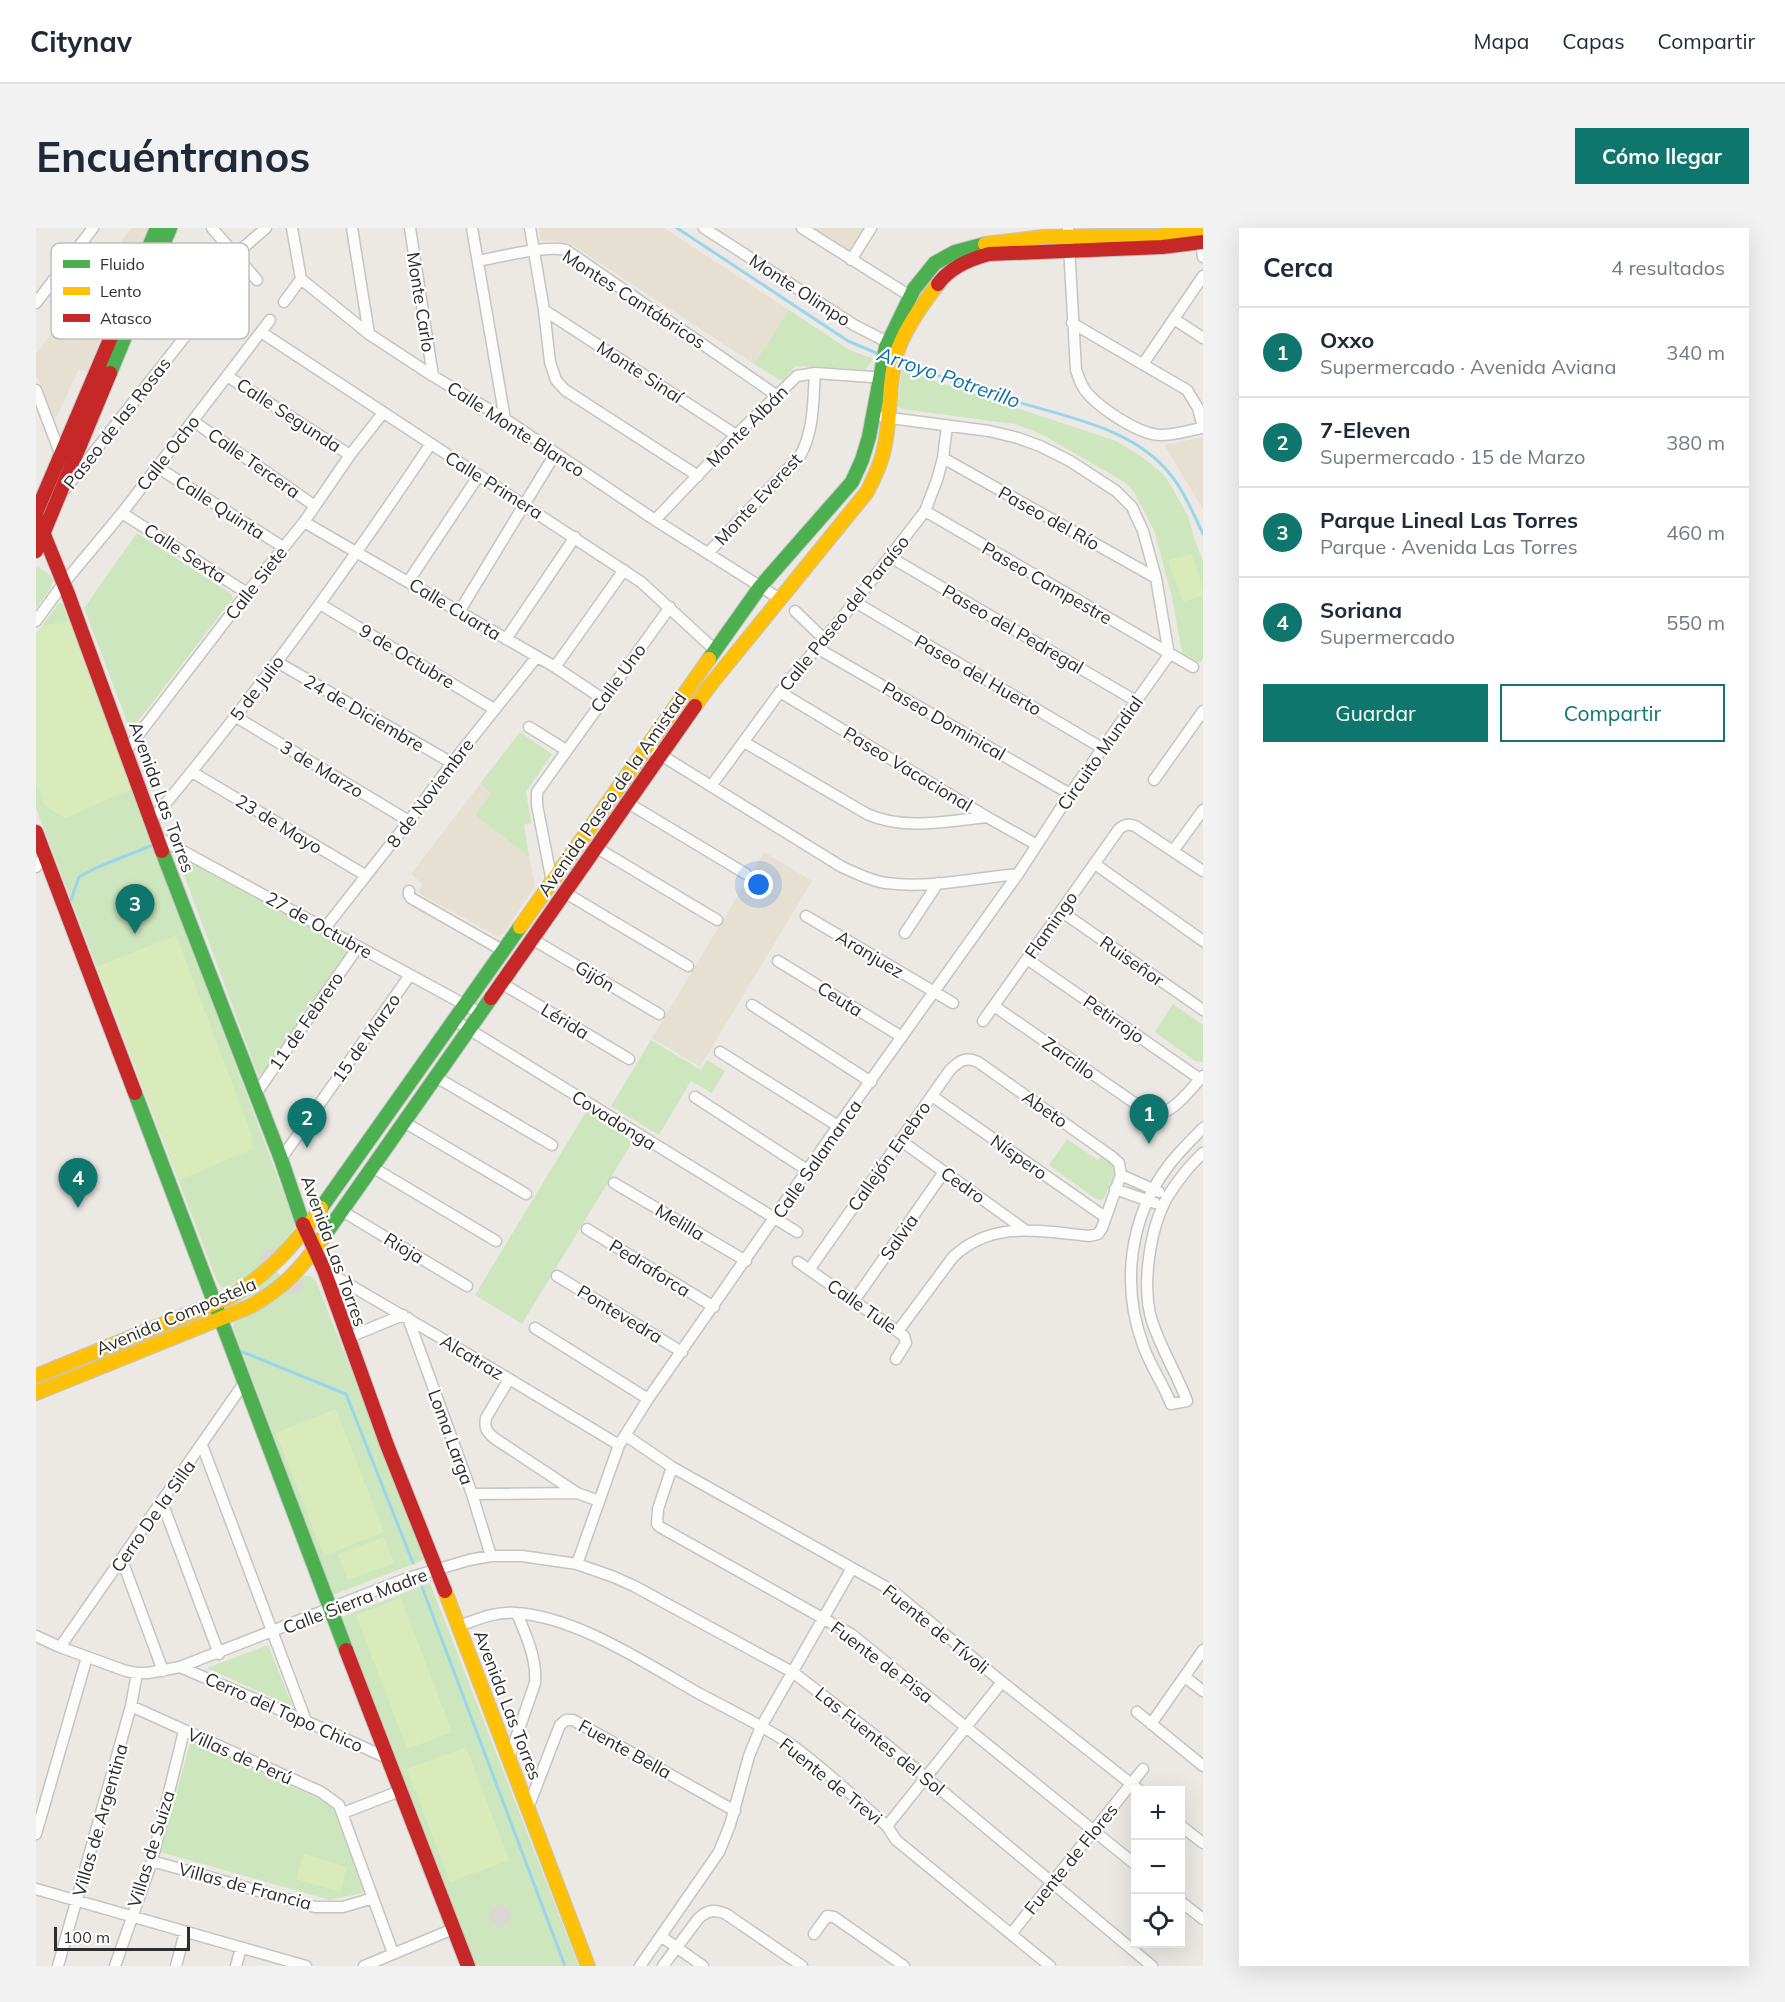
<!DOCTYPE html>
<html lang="es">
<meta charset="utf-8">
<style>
body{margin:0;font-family:Mulish,sans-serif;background:#f2f2f3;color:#1f2937}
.controls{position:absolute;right:18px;bottom:18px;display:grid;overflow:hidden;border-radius:0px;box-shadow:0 6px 24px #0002}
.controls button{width:54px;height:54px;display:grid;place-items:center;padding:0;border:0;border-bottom:2px solid #e0e1e3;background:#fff;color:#1f2937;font:30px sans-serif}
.scale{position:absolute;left:18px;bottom:15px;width:136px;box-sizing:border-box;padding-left:6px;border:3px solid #2e2e2e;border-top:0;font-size:16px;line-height:21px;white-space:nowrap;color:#2e2e2e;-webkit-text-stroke:4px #fff;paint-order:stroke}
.you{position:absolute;left:723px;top:657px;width:21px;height:21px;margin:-15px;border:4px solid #fff;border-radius:50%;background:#1a73e8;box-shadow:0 0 0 9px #1a73e833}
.badge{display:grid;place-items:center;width:39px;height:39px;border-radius:50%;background:#0f766e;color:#fff;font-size:20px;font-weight:700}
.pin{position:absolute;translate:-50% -50px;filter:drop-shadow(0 2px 3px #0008)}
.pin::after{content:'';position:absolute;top:32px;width:21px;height:18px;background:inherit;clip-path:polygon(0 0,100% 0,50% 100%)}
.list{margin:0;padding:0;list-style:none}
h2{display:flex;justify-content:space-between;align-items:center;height:78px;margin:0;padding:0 24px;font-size:26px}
h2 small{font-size:20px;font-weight:400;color:#747a83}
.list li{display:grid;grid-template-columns:39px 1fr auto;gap:18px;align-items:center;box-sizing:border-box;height:90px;padding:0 24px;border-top:2px solid #e0e1e3}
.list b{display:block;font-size:22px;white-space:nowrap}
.list p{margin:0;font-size:20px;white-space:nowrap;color:#747a83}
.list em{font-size:20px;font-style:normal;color:#747a83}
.actions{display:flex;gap:12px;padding:18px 24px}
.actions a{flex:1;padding:14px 0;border:2px solid #0f766e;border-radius:0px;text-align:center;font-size:21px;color:#0f766e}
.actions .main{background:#0f766e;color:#fff}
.icon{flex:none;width:33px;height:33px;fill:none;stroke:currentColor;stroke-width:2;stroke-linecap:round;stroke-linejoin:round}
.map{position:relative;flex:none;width:1167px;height:1738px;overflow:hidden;border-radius:0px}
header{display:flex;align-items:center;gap:36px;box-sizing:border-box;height:84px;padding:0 30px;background:#fff;border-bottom:2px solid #e0e1e3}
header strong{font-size:28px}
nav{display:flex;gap:33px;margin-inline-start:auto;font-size:21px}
.intro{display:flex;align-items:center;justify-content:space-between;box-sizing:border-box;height:144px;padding:0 36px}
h1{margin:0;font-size:42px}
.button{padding:15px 27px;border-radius:0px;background:#0f766e;color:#fff;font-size:21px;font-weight:700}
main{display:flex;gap:36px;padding:0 36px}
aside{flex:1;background:#fff;border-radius:0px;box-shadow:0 6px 24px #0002}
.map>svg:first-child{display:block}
</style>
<header>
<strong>Citynav</strong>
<nav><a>Mapa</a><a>Capas</a><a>Compartir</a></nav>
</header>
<div class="intro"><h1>Encuéntranos</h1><a class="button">Cómo llegar</a></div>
<main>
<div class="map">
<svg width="1167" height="1738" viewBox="0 0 1167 1738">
<rect width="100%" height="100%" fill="#ece8e4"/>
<path fill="#e6e0d3" d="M 95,0 L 113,0 L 51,144 L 43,141 L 18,194 L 0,145 L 0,126 Z
M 503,0 L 628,0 L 753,82 L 718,136 L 541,20 L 532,15 L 516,12 L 505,13 Z
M 778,0 L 828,0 L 814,23 Z
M 1167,209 L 1167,281 L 1128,217 Z
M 444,556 L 455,565 L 439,587 L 493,629 L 499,658 L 466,707 L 461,708 L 384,666 L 383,662 L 387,656 L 375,646 Z
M 728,624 L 776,653 L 664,839 L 616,810 Z"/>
<path fill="#cee6be" d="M 753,82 L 812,121 L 838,131 L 829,142 L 760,138 L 747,152 L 744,152 L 718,136 Z
M 866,142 L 1080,213 L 1103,227 L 1125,244 L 1134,256 L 1152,288 L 1159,313 L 1167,333 L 1167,430 L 1164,435 L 1146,425 L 1136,369 L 1118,302 L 1098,264 L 1088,254 L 1014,211 L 996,202 L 978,196 L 866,181 L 861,178 Z
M 101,305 L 195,366 L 197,370 L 99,497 L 92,496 L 48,380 Z
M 2,339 L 14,347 L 17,352 L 14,361 L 0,380 L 0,340 Z
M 26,375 L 260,998 C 242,1024 219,1047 190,1060 L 185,1059 L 181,1053 L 0,580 L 0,406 L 22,376 Z
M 484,504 L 516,526 L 490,564 L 495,595 L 488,597 L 493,629 L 439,587 L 455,565 L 444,556 Z
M 146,624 L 309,718 L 311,725 L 227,847 L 222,847 L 141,628 Z
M 1137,776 L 1167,797 L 1167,834 L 1159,833 L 1119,804 Z
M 615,812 L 665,842 L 671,832 L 689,843 L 676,865 L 655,853 L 623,907 L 575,878 Z
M 554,883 L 596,908 L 597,913 L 486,1096 L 439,1067 L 550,884 Z
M 1031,911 L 1062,932 L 1066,927 L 1078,935 L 1081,941 L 1068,970 L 1065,972 L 1060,971 L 1013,937 Z
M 239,1042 L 247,1050 L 220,1068 L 192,1083 L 190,1078 L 218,1062 Z
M 267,1048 L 274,1048 L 280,1053 L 389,1330 L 385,1333 L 297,1367 L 197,1099 L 198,1094 L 254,1062 Z
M 394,1355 L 543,1738 L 438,1738 L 354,1520 L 306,1389 Z
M 232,1417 L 257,1479 L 171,1440 Z
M 155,1512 L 298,1578 L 331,1664 L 294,1672 L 124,1624 Z"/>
<path fill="#d9eabb" d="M 1156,326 L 1167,361 L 1167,367 L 1147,374 L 1132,332 Z
M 33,393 L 96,561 L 29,590 L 9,578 L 0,554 L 0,406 L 6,398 Z
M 140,707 L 215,905 L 217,921 L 143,952 L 61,739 Z
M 300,1181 L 348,1304 L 288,1328 L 240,1205 Z
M 348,1309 L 358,1335 L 312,1352 L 302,1326 Z
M 365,1370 L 416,1504 L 371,1521 L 320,1387 Z
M 430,1519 L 473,1632 L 414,1654 L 371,1541 Z
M 268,1626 L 311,1639 L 304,1664 L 260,1651 Z"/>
<path fill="#dad6d2" d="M 236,1021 L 242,1024 L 228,1039 L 225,1034 L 225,1028 L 230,1022 Z
M 264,1049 L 268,1058 L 265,1064 L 259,1067 L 250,1065 L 249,1064 Z
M453 1688a11 11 0 1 1 22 0a11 11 0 1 1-22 0Z"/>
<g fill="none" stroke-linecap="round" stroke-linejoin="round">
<path stroke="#99d6ec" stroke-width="3" d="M 641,0 L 812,113 L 845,127
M 862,134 C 900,147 937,160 975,172 C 1029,189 1097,199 1134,246 C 1148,263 1157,285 1167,306
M 35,672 L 43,649 L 62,639 L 117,617
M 204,1123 L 310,1166 L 377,1335
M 386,1359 L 529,1738"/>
<defs>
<path id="street" d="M 176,0 L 221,52
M 256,0 L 265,51 L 333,106 L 397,148 L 469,191 L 619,292 L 744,371
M 316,0 L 333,106
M 374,0 L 397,148
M 436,0 L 469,191
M 494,0 L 508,82 L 514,134 L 520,152 L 529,162 L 662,248
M 668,0 L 818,97 L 857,117
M 766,0 L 874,68
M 1032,0 L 1040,142 C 1043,151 1046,160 1053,167 C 1067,182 1104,207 1125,207 C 1139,207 1154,202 1167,200
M 1165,15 L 1167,29
M 200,26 L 230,0
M 815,32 L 835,0
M 442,33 C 464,29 509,17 530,22 L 740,167
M 248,74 L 265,51
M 0,75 L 57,0
M 508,82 L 700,207
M 1138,91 L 1167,110
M 1036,95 L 1151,162 L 1162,180 L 1167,200
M 225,104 L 605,354 L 680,423
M 1107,136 L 1167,48
M 191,148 L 314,227
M 0,162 L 24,225 L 29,227
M 157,193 L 279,278
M 907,230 L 1120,350
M 121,239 L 247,319
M 29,261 L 207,35
M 889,283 L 1157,439
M 86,285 L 211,365
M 619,292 L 700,207 L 761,148 L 779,145 L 850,150
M 268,294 L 519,439 L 567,471
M 672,325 L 764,228 C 778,203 777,174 779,145
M 854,329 L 1100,473
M 372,354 L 443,247
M 819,374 L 1066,520
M 284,376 L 458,481
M 759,383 L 788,411
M 423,384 L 519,226
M 0,393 L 27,356 L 86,285 L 234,92
M 470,411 L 539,309
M 781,420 L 1034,566
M 241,434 L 416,535
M 519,439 L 588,342
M 744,464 L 951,589 L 1001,617
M 200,489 L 373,593
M 493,499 L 530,522
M 708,514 L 831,586 C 869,603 911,593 951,589
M 612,519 L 806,639 C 820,645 834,653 850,655 C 893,661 939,650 982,646
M 90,523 L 211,365 L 268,294 L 314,227 L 347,185
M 156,544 L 329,647
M 1118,552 L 1167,483
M 675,558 L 744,464 L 819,374 L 889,283 L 901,252 L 907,230 L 911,198
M 592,575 L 710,646
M 115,593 C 216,473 307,347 394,217
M 121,609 L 444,785
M 561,620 L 681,692
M 1137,623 L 1167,582
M 1059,636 L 1167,713
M 0,639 L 9,627
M 516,654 L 501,577 L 501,564 L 634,379
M 373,663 L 373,667 L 375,670 L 466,722
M 528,664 L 652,738
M 1026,684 L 1167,782
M 770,688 L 917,775
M 289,700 L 373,593 L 416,535 L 500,430
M 869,705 L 902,655
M 496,711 L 623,786
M 991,731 L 1164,851
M 742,733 L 866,809
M 465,755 L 593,831
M 716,777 L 835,854
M 958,778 L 1113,885 C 1135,891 1154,861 1167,848
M 418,792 L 761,1004
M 947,793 L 1083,601 C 1089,596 1092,596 1099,598 L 1167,643
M 684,824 L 802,898
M 400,849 L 516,917
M 219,867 L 322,719
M 896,868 L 1069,989
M 659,869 L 771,942
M 368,894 L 490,966
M 1167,900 C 1155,912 1143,924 1133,937 C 1093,989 1085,1057 1107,1117 C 1114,1138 1127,1155 1135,1176 L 1151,1173 C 1141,1146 1125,1121 1116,1093 C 1105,1058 1114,999 1132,968 C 1142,952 1154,937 1167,925
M 864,912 L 989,1002
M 245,931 L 374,747
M 336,939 L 460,1013
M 1085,947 L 1123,964
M 578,955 L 710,1033
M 1079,961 L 1119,975
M 306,983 L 431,1058
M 551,1001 L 678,1079
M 762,1034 L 868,1108 L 870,1115 L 860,1131
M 288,1042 L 410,1113 L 583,1217
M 773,1042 L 914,842 C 923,833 930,828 942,834 L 1075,928 L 1083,935 L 1085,947 L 1066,1000 L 1062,1006 L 1053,1008 C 1004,1003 956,992 917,1029 L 862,1103
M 521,1048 L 646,1124
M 818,1073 L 908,944
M 372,1090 L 436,1266 L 455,1328
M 499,1100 L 612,1171
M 311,1110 L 367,1087
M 473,1151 L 450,1190 C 448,1200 451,1204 458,1210 L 541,1265
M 589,1207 L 636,1239 L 857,1363 L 966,1454 L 1103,1562
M 166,1217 L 270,1493
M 636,1239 L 622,1281 L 621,1296 L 624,1299 L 815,1406 L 1100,1637
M 436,1266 L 541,1265 L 563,1273
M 126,1274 L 183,1426
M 86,1332 L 127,1443
M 541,1336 L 583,1217 L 612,1171 L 802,898 L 982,646 L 1034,566 L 1133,427 L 1120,350 L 1107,303 L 1096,279 L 1080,263 L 1034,233 L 1004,218 L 982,210 L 953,203 L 847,189
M 423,1398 C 442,1391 460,1383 480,1385 C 541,1389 609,1435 662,1465 C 694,1482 728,1498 757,1518 C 790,1542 820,1571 851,1598 L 860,1612 L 1014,1738
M 0,1408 L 24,1419 L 90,1443 L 101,1445 L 112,1445 L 144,1439 L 369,1351 L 433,1332 L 455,1328 L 486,1328 L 541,1336 L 578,1349 L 598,1358 L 758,1445 L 851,1517 L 1116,1738
M 24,1419 L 208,1155
M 144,1439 L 270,1493 L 351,1530
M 1149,1449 L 1167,1463
M 95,1478 L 285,1564 L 303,1577 L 357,1725
M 1101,1484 L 1167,1538
M 1115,1496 L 1167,1422
M 473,1530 L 499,1455 C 501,1430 490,1408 481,1385
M 492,1580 L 524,1497 L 530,1492 L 537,1492 L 699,1583
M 307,1585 L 364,1563
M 1144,1597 L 1167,1615
M 851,1598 L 966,1454
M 0,1606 L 51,1429
M 116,1633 L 279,1679 L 307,1679 L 337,1670
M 0,1661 L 270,1738
M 1144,1673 L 1167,1691
M 778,1706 L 791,1688 L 798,1689 L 868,1738
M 975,1706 L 1107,1541
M 626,1709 L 667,1738
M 22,1738 L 95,1478 L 101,1445
M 79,1738 L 116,1633 L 148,1503
M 140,1738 L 149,1704
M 200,1738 L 205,1720
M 328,1738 L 417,1701
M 604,1738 L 683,1624 L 694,1597 L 713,1528 L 725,1499 L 816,1340
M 627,1738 L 662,1691 C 671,1682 678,1681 690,1686 L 766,1738"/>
<path id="fast" d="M 81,95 L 121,0
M 74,145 L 134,0
M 673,431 L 724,359 L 816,254 L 826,232 L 833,209 L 850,119 L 878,61 L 899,35 L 919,24 L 949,16
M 126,623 L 245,931 L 267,996
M 99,865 L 310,1422
M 285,980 L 484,699
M 286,1011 L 455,770"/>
<path id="slow" d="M 949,16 L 1007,9 L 1126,7 L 1167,1
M 659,478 L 675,456 L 831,264 C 838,250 845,236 848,221 C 856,188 851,152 863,119 C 871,98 888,74 902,56
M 484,699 L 673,431
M 0,1148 L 194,1069 C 232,1046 260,1016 285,980
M 0,1165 L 213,1079 C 246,1061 264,1042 286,1011
M 409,1363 L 552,1738"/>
<path id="jam" d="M 902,56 C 914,39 934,31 953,26 L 1126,19 L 1167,14
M 0,285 L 81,95
M 0,287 L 32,366 L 126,623
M 0,323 L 74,145
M 0,604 L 99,865
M 455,770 L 659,478
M 267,996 L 288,1042 L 351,1217 L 409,1363
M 310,1422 L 432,1738"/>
</defs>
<use href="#street" stroke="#c5c4c5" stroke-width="13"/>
<use href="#fast" stroke="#c5c4c5" stroke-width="16"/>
<use href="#slow" stroke="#c5c4c5" stroke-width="16"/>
<use href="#jam" stroke="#c5c4c5" stroke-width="16"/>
<use href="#street" stroke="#fcfcfb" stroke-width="10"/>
<use href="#fast" stroke="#4caf50" stroke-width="14"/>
<use href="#slow" stroke="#ffc107" stroke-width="14"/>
<use href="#jam" stroke="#c62828" stroke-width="14"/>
</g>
<g text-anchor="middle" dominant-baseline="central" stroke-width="4.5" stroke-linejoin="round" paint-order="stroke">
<g font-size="18" fill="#2e2e2e" stroke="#fff">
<text transform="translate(764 62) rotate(33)">Monte Olimpo</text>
<text transform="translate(598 71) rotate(33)">Montes Cantábricos</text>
<text transform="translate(385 74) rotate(81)">Monte Carlo</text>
<text transform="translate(604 144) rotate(33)">Monte Sinaí</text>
<text transform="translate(253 187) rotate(33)">Calle Segunda</text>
<text transform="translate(81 195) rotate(-52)">Paseo de las Rosas</text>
<text transform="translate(711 198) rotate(-45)">Monte Albán</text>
<text transform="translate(480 201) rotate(33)">Calle Monte Blanco</text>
<text transform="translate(132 225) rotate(-52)">Calle Ocho</text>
<text transform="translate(218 235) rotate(35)">Calle Tercera</text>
<text transform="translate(458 257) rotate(32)">Calle Primera</text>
<text transform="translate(722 271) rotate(-47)">Monte Everest</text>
<text transform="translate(184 279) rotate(33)">Calle Quinta</text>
<text transform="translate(1013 290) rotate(29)">Paseo del Río</text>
<text transform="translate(149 325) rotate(33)">Calle Sexta</text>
<text transform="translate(220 355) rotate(-52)">Calle Siete</text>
<text transform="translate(1011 355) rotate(30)">Paseo Campestre</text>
<text transform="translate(419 381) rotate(31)">Calle Cuarta</text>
<text transform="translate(808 385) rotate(-51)">Calle Paseo del Paraíso</text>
<text transform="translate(977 401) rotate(30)">Paseo del Pedregal</text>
<text transform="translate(371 428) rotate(31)">9 de Octubre</text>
<text transform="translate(942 447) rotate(30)">Paseo del Huerto</text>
<text transform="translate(582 450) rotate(-54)">Calle Uno</text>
<text transform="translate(221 460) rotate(-53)">5 de Julio</text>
<text transform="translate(328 485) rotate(30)">24 de Diciembre</text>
<text transform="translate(908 493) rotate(30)">Paseo Dominical</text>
<text transform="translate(1064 525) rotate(-55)">Circuito Mundial</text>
<text transform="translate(286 541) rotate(31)">3 de Marzo</text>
<text transform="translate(872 541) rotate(31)">Paseo Vacacional</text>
<text transform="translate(394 565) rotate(-53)">8 de Noviembre</text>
<text transform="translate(576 566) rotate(-55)">Avenida Paseo de la Amistad</text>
<text transform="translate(126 569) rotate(70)">Avenida Las Torres</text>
<text transform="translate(243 596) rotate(31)">23 de Mayo</text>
<text transform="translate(283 697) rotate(29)">27 de Octubre</text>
<text transform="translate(1015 697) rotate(-55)">Flamingo</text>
<text transform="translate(834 726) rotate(31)">Aranjuez</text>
<text transform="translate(1096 733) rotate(35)">Ruiseñor</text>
<text transform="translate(559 748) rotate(31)">Gijón</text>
<text transform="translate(804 771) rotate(32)">Ceuta</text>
<text transform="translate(1078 791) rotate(35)">Petirrojo</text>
<text transform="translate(270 793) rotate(-55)">11 de Febrero</text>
<text transform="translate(529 793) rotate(31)">Lérida</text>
<text transform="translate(330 810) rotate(-55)">15 de Marzo</text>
<text transform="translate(1033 830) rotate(35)">Zarcillo</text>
<text transform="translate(1009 881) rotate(35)">Abeto</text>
<text transform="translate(578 892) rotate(32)">Covadonga</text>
<text transform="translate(853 928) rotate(-55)">Callejón Enebro</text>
<text transform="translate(983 929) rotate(35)">Níspero</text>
<text transform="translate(781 931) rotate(-55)">Calle Salamanca</text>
<text transform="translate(927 957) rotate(35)">Cedro</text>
<text transform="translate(644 994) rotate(31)">Melilla</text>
<text transform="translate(863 1009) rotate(-55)">Salvia</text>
<text transform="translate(368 1020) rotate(31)">Rioja</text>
<text transform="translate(298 1023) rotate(70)">Avenida Las Torres</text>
<text transform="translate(614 1040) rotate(32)">Pedraforca</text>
<text transform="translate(826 1078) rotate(35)">Calle Tule</text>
<text transform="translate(584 1086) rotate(31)">Pontevedra</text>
<text transform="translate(140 1088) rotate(-23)">Avenida Compostela</text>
<text transform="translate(436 1129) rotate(31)">Alcatraz</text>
<text transform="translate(415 1209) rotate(70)">Loma Larga</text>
<text transform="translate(117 1288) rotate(-55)">Cerro De la Silla</text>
<text transform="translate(319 1373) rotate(-21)">Calle Sierra Madre</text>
<text transform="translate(900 1401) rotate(39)">Fuente de Tívoli</text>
<text transform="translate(846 1434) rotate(37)">Fuente de Pisa</text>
<text transform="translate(472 1477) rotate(69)">Avenida Las Torres</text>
<text transform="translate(248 1484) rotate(24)">Cerro del Topo Chico</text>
<text transform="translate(844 1513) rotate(39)">Las Fuentes del Sol</text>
<text transform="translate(589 1521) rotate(29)">Fuente Bella</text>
<text transform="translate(204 1528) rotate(24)">Villas de Perú</text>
<text transform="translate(795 1553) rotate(39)">Fuente de Trevi</text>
<text transform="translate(64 1592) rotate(-74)">Villas de Argentina</text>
<text transform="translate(115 1621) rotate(-73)">Villas de Suiza</text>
<text transform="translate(1035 1631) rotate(-51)">Fuente de Flores</text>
<text transform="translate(209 1658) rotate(15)">Villas de Francia</text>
</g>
<g font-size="20" font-style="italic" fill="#0d6fa3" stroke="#fff">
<text transform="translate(913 149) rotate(19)">Arroyo Potrerillo</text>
</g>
</g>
<rect x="15" y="15" width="198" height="96" rx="9" fill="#fff" stroke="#c0c0c0" stroke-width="1.5"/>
<rect x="27" y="32" width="27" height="8" fill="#4caf50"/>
<rect x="27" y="59" width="27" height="8" fill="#ffc107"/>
<rect x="27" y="86" width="27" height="8" fill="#c62828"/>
<g font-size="16" fill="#2e2e2e">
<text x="64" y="42">Fluido</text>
<text x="64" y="69">Lento</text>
<text x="64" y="96">Atasco</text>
</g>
</svg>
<div class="controls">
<button>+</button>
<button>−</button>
<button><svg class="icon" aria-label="locate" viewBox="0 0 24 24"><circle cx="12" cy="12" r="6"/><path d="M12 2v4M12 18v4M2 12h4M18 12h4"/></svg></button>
</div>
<div class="scale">100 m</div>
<div class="you"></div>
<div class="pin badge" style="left:1113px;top:916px">1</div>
<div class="pin badge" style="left:271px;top:920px">2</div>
<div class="pin badge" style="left:99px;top:706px">3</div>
<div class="pin badge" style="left:42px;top:980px">4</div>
</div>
<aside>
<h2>Cerca<small>4 resultados</small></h2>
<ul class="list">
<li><span class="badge">1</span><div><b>Oxxo</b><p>Supermercado · Avenida Aviana</p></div><em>340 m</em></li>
<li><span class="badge">2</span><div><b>7-Eleven</b><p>Supermercado · 15 de Marzo</p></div><em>380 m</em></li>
<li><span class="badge">3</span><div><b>Parque Lineal Las Torres</b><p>Parque · Avenida Las Torres</p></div><em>460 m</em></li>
<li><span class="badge">4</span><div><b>Soriana</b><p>Supermercado</p></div><em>550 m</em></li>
</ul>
<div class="actions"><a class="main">Guardar</a><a>Compartir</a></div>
</aside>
</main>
